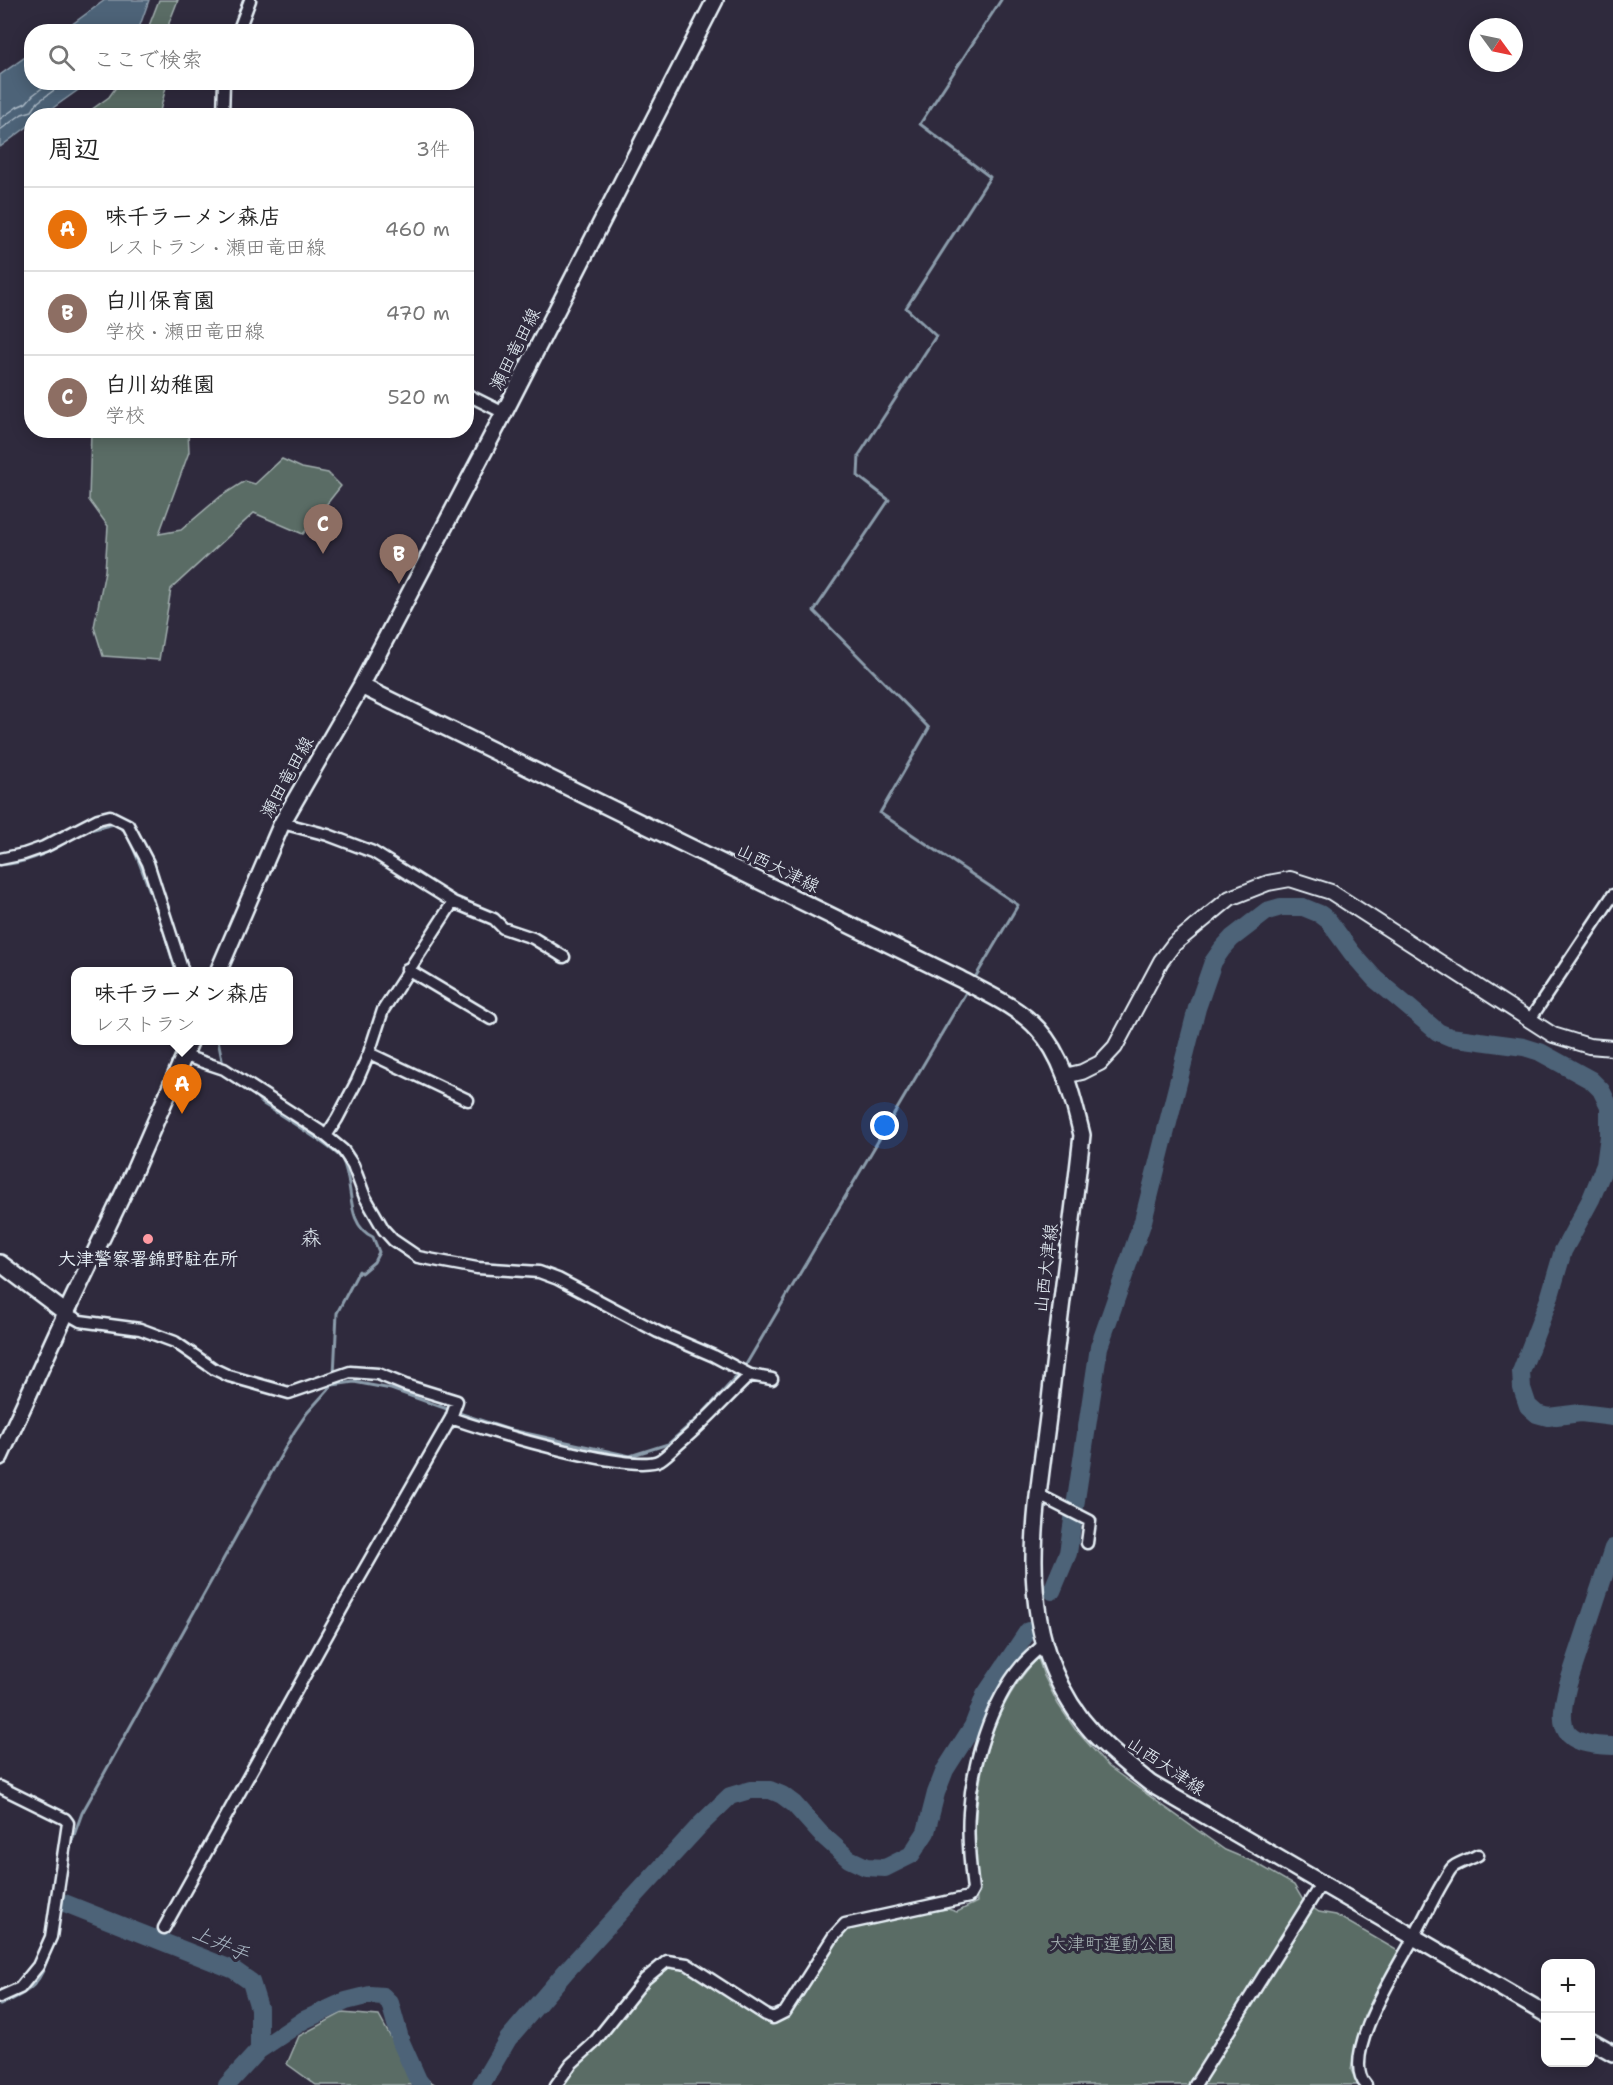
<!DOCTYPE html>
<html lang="ja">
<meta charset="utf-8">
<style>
body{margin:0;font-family:"Shantell Sans","Klee One",sans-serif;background:#f2f2f2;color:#222}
.controls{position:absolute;right:18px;bottom:18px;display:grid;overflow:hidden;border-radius:12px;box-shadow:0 3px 15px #0003}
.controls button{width:54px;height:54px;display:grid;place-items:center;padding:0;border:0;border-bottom:2px solid #e0e0e0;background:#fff;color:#222;font:30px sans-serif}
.compass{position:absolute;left:1469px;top:18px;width:54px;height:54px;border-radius:50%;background:#fff;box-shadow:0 3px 15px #0003;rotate:123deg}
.you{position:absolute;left:885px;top:1126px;width:21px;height:21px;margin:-15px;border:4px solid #fff;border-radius:50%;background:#1a73e8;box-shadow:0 0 0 9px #1a73e833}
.badge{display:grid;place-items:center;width:39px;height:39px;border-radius:50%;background:#85585c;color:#fff;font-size:20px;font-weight:700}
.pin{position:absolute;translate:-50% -50px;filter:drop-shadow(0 2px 3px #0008)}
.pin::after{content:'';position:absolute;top:32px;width:21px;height:18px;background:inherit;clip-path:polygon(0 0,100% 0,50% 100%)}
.popup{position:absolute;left:71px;top:967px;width:222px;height:78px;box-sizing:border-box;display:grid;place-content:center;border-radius:12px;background:#fff;filter:drop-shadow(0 2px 4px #0005);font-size:20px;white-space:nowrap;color:#767676}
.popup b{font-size:22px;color:#222}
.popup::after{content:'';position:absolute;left:50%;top:100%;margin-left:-12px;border:12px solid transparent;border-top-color:#fff}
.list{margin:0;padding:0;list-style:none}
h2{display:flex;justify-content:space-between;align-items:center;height:78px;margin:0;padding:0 24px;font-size:26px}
h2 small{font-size:20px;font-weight:400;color:#767676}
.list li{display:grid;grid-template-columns:39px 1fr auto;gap:18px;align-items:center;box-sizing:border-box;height:84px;padding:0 24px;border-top:2px solid #e0e0e0}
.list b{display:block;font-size:22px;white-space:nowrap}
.list p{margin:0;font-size:20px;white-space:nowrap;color:#767676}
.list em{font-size:20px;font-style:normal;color:#767676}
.icon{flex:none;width:33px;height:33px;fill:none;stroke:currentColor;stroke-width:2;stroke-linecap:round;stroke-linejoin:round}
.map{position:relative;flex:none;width:1613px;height:2085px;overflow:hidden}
.search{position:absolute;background:#fff;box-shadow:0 3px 15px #0003;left:24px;top:24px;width:450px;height:66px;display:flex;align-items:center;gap:15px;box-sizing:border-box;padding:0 21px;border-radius:24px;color:#767676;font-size:22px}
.panel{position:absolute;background:#fff;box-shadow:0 3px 15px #0003;left:24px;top:108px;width:450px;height:330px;border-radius:24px}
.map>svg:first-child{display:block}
</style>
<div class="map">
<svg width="1613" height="2085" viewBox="0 0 1613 2085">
<rect width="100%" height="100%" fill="#2f2a3d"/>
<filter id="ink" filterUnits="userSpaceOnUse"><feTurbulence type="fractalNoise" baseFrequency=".0167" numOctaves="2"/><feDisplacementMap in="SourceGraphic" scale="12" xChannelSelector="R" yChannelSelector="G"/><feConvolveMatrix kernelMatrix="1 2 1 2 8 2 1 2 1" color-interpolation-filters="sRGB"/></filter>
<g filter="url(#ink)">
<path fill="#5a6c65" stroke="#a1aeae" stroke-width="1.5" d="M 159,0 L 178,0 L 169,23 L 170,31 L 147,31 Z
M 119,83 L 167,83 L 159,115 L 84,115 L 109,97 Z
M 91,431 L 188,431 L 189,452 L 159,534 L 181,530 L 221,496 L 245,481 L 255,484 L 282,459 L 302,468 L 328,473 L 341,486 L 303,534 L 254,513 L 171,589 L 159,660 L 103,656 L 94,627 L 105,571 L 108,526 L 89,500 Z
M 1038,1658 L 1044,1676 L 1058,1704 L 1075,1729 L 1109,1767 L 1225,1850 L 1256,1863 L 1294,1885 L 1304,1902 L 1319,1912 L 1336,1915 L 1398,1951 L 1364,2016 L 1351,2070 L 1358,2085 L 563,2085 C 571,2072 583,2062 593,2050 C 615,2026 642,1979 671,1966 L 685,1969 L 765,2019 L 777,2023 L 786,2017 L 835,1943 C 840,1936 847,1928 856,1925 C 884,1914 918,1913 948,1909 L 957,1912 L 977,1902 C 970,1817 976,1722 1038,1658 Z
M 342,2013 L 379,2016 C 397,2048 403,2066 436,2085 L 316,2085 L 287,2064 L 299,2036 Z"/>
<path fill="#4d6378" stroke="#8b9cab" stroke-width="1.5" d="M 105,0 L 149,0 L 138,31 L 63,31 Z
M 31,53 L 32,82 L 88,83 L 43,115 L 32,116 L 31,124 L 0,147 L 0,75 Z"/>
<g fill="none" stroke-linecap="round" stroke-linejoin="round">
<path stroke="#aab8c5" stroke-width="1.5" d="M 0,119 L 17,107 L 26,103 L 33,95 L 50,82
M 0,130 L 22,114 L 32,111 L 38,102 L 65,82"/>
<path stroke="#8b9cab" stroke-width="3" d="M 82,832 L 114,824 L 126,831 L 139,862 L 160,918 L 176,972
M 0,865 C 26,863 48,854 69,840
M 973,981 L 1018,905 L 880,813 L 929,728 L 814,611 L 889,500 L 858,476 L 859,455 L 936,336 L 906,308 L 990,177 L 920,124 L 1001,0
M 218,1040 L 223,1065
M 254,1094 L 262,1103 C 277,1113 335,1148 342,1159 C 355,1183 344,1224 373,1237 L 379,1252 L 374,1262 L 361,1273 L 359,1271 L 337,1313 L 334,1375
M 744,1368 L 968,989
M 333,1385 L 354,1382 L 391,1389 L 450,1410
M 456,1412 L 507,1429 L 630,1456 L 668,1444 L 703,1413 L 740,1373
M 69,1849 L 82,1813 L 95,1790 L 294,1432 L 307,1413 L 333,1384
M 60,1911 L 64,1882
M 0,2005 C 31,1992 42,1983 50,1950"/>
<path stroke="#4d6378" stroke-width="18" d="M 1613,1548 L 1568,1684 C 1556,1730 1562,1745 1613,1746
M 1052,1591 L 1068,1553 L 1099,1347 L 1143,1221 L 1197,1008 L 1213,962 L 1222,949 L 1232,938 L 1267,911 L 1281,907 L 1303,907 L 1320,914 L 1328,920 L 1352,953 L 1375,979 L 1438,1032 L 1450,1037 L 1524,1047 L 1540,1052 L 1591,1080 L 1601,1090 L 1609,1106 L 1609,1136 L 1605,1165 L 1591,1199 L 1563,1251 L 1549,1299 L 1521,1372 L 1522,1388 L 1528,1406 L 1537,1414 L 1548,1417 L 1581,1413 L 1613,1417
M 62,1902 L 234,1970 L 251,1982 L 259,2008 L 259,2050 L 227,2085
M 259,2050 L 304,2020 L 346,2001 L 370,1995 L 383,1996 L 390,2003 L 401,2042 L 418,2080 L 422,2085
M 481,2085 L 508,2039 L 567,1970 L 701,1824 L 730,1796 L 750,1790 L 770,1790 L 782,1795 L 794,1804 L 820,1833 L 849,1859 L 866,1867 L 885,1868 L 911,1855 L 926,1832 L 936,1793 L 945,1770 L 973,1726 L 985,1695 L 1028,1631"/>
<defs>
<path id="minor" d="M 238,32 L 250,0
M 223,116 L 224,82
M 466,394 L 504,413
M 282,823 L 328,835 L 373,852 L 453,902 L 494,919 L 503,928 L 533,938 L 564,957
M 0,859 L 24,854 L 44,847 L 98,819 L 110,816 L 128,825 L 148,863 L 183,972
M 407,969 L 491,1019
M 1529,1021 L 1613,895
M 369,1053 L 468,1100
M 185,1056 L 224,1069 L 320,1131 L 343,1150 L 353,1165 L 365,1197 L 384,1230 L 393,1240 L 418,1257 L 477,1268 L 539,1272 L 558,1279 L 658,1332 L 714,1356 L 750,1375 L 772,1379
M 326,1136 L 337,1119 L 357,1081 L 369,1053 L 383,1010 L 453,902
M 66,1313 L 80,1321 L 140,1329 L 175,1342 L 214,1369 L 229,1376 L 289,1393 L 350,1372 L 378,1374 L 405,1385 L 457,1401 L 451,1418 L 345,1603 L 164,1928
M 451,1418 C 484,1430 633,1475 660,1460 C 668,1455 675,1447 681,1442 C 706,1421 727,1397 750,1375
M 1039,1495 L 1090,1521 L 1087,1543
M 0,1787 L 65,1819 L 68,1823 L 51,1937 L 38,1966 L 20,1988 L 0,1997
M 556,2085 L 571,2064 L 593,2044 L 645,1979 L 667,1961 L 687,1964 L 766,2015 L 773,2018 L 785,2012 L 833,1937 L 845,1924 L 969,1897 L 973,1890 C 970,1865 967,1837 969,1812 C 972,1764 990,1703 1021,1666 C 1028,1658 1036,1651 1044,1644
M 1195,2085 L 1321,1884
M 1366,2085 C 1339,2057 1398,1967 1413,1939 C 1423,1920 1432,1901 1443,1882 C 1446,1878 1449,1870 1453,1867 C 1460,1862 1471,1859 1478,1855"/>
<path id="tertiary" d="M 1065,1076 L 1082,1072 L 1100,1063 L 1115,1047 L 1161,961 L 1174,944 L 1230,898 L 1268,883 L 1290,879 L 1331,892 L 1553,1035 L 1589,1046 L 1613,1048"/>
<path id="secondary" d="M 361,686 L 960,979 C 986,993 1018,1007 1038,1029 C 1064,1057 1073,1099 1082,1135 C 1072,1226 1059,1318 1049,1409 C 1039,1494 1019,1586 1053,1669 C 1075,1723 1107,1749 1151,1784 L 1546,2014
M 218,972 L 282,823 L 361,686 L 504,413 L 715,0
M 0,1263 L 66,1313
M 0,1457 L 66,1313 L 134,1171 L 191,1040
M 1590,2040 L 1613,2053"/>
</defs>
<use href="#minor" stroke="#e8f1f8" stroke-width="15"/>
<use href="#tertiary" stroke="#e8f1f8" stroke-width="18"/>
<use href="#secondary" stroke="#e8f1f8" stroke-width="20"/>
<use href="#minor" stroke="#2f2a3d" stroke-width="10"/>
<use href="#tertiary" stroke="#2f2a3d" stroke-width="14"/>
<use href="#secondary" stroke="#2f2a3d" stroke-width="15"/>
</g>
</g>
<circle fill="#ff9aa2" stroke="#2f2a3d" stroke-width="2" cx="148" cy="1239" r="6"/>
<g text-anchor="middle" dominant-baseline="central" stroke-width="6" stroke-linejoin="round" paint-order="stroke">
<g font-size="18" fill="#e8f1f8" stroke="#2f2a3d">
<text transform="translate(515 349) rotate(-63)">瀬田竜田線</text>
<text transform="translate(287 777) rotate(-61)">瀬田竜田線</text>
<text transform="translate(778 868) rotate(26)">山西大津線</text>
<text transform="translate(1046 1268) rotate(-83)">山西大津線</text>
<text transform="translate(1166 1766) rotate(34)">山西大津線</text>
</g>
<g font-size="18" font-weight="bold" fill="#e8f1f8" stroke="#2f2a3d">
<text x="148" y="1259">大津警察署錦野駐在所</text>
</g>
<g font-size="18" fill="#a8b5b6" stroke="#2f2a3d">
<text x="1112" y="1944">大津町運動公園</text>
</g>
<g font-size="20" font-style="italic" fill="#aab8c5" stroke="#2f2a3d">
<text transform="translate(221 1943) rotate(25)">上井手</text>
</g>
<g font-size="21" fill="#e8f1f8" stroke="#2f2a3d">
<text x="311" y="1238">森</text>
</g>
</g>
</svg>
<div class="controls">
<button>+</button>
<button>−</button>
</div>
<svg class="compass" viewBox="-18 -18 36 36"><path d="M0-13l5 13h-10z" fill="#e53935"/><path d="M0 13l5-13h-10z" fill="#767676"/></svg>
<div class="you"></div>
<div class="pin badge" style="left:182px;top:1114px;background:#e8710a">A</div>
<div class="popup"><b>味千ラーメン森店</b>レストラン</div>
<div class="pin badge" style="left:399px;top:584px;background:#8d6e63">B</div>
<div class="pin badge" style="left:323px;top:554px;background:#8d6e63">C</div>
<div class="search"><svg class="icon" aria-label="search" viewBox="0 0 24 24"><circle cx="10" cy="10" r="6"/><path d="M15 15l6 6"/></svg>ここで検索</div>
<section class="panel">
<h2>周辺<small>3件</small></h2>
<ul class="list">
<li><span class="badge" style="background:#e8710a">A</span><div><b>味千ラーメン森店</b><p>レストラン · 瀬田竜田線</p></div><em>460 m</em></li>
<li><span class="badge" style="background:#8d6e63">B</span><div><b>白川保育園</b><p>学校 · 瀬田竜田線</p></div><em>470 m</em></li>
<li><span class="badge" style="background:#8d6e63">C</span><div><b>白川幼稚園</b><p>学校</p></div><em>520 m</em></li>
</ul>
</section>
</div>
